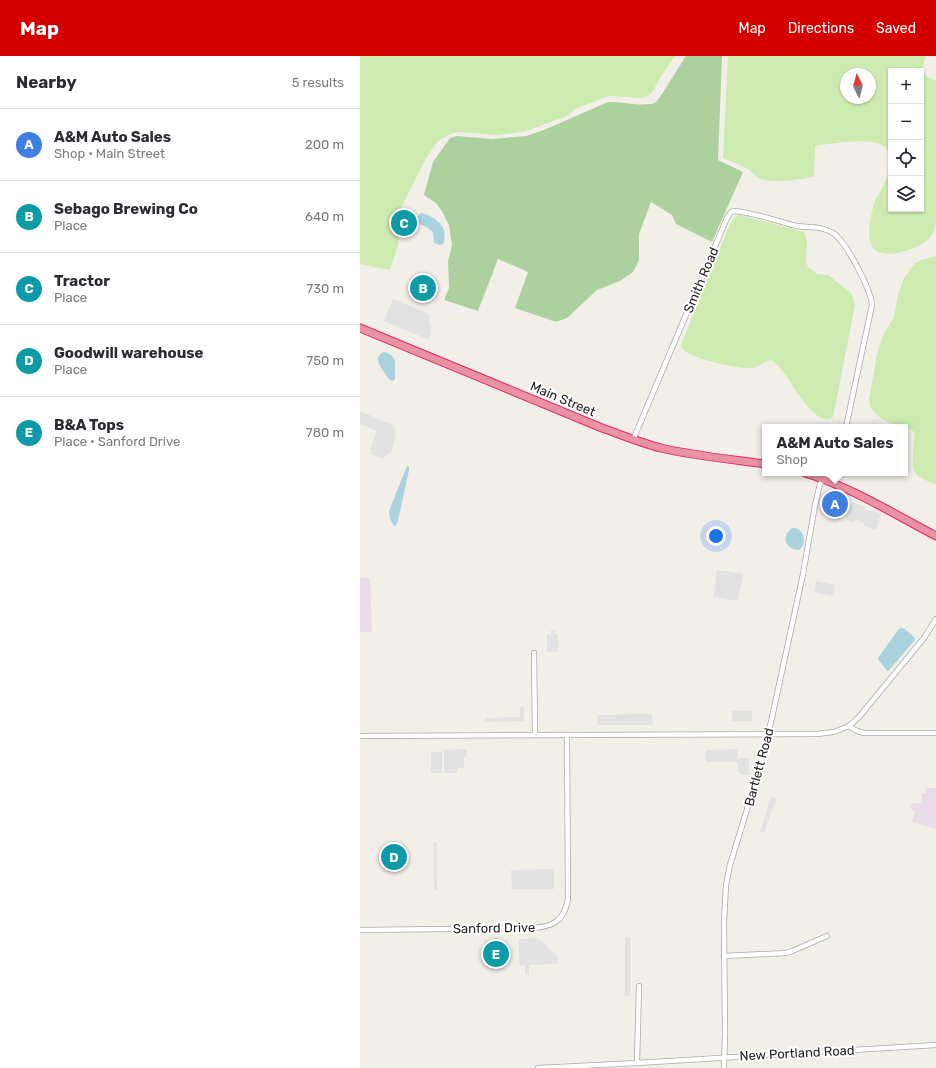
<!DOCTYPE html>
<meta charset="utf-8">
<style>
body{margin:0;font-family:Rubik,sans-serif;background:#f7f7f7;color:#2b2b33}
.controls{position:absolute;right:12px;top:12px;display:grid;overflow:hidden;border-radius:0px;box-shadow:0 1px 3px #0004}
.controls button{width:36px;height:36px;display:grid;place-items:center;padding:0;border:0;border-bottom:1px solid #e1e1e2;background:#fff;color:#2b2b33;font:20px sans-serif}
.compass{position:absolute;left:480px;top:12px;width:36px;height:36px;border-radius:50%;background:#fff;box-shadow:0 1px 3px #0004;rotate:354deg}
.you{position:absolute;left:356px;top:480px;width:14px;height:14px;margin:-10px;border:3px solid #fff;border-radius:50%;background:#1a73e8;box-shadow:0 0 0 6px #1a73e833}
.badge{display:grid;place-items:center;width:26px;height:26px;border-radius:50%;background:#d40000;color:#fff;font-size:13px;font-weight:700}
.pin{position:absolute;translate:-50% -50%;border:2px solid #fff;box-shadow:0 1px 4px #0006}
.popup{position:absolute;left:402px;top:368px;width:146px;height:52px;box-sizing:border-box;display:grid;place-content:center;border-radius:0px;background:#fff;filter:drop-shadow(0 1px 3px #0005);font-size:13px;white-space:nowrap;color:#7c7c81}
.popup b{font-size:15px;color:#2b2b33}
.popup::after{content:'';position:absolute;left:50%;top:100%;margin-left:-8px;border:8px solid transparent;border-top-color:#fff}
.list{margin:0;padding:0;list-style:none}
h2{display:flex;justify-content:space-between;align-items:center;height:52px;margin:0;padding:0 16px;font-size:17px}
h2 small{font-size:13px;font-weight:400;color:#7c7c81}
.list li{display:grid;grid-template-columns:26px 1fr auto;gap:12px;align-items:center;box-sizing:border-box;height:72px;padding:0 16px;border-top:1px solid #e1e1e2}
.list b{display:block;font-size:15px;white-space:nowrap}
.list p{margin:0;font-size:13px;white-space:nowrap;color:#7c7c81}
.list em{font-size:13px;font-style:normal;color:#7c7c81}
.icon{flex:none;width:22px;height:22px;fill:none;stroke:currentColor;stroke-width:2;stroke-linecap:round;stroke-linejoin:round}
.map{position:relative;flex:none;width:576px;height:1012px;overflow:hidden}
header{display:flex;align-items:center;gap:24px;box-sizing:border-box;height:56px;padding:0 20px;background:#d40000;color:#fff}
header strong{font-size:19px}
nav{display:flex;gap:22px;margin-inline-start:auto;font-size:14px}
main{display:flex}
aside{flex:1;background:#fff}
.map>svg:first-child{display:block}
</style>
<header>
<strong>Map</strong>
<nav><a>Map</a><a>Directions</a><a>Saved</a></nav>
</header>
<main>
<aside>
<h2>Nearby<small>5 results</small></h2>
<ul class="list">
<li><span class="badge" style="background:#3f7fe0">A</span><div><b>A&amp;M Auto Sales</b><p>Shop · Main Street</p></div><em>200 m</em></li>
<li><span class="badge" style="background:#0f9aa8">B</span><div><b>Sebago Brewing Co</b><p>Place</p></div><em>640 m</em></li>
<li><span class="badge" style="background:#0f9aa8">C</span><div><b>Tractor</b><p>Place</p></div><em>730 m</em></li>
<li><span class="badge" style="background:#0f9aa8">D</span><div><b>Goodwill warehouse</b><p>Place</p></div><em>750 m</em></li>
<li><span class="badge" style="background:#0f9aa8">E</span><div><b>B&amp;A Tops</b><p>Place · Sanford Drive</p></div><em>780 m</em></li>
</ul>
</aside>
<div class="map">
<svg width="576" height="1012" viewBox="0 0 576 1012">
<rect width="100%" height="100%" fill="#f2efe9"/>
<path fill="#f2dad9" d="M 469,434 L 487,442 L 481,457 L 460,450 L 464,436 L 468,437 Z"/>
<path fill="#ebdbe8" d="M 0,522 L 10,522 L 12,576 L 0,576 Z
M 566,732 L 576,732 L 576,773 L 552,766 L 555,756 L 550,751 L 552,747 L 561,747 L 562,737 L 566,737 Z"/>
<path fill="#cdebb0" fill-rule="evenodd" d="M 0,0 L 315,0 L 302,19 L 293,35 L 288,40 L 282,42 L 249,40 L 217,52 L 207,60 L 169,74 L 155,77 L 137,79 L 102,76 L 93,77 L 78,85 L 66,102 L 44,146 L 39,159 L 38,172 L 39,179 L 38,189 L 30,214 L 0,208 Z
M 368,0 L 566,0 L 562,14 C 565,20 569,23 576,24 L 576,165 C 575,171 574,178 570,182 C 560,193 517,208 511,188 C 510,185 509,181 509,179 C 509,171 512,152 515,145 C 522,129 535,116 529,97 C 528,96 527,93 526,92 C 518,80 468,88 455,90 L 454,121 C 438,123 416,128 401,123 C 396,122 393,117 389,114 C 381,109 372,106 363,102 ZM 531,15 L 561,15 L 561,153 L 531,153 ZM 486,18 L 510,18 L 510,42 L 486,42 Z
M 380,159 L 444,176 L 447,185 L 446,205 L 448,211 L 457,218 L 468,219 L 486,233 L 492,238 L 495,249 L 473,361 C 466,367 456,360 451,354 C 439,342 431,326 421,313 C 418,309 415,307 411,304 C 404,306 399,311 390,312 C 378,313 336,303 326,296 C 323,294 322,292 321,289 L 370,168 C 373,163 374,161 380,159 Z
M 576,200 L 576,429 C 570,426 564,424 559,421 C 547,412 556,389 554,376 C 548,369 539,370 531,367 C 520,363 510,356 509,343 L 517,298 L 524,277 L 534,261 L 538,239 L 544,222 L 554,208 L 561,204 Z"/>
<path fill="#add19e" d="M 326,0 L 362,0 L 358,104 L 383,116 L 352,186 L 316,168 L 312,159 L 291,146 L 279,178 L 279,204 L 273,216 L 260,225 L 237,234 L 207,262 L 196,266 L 155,252 L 168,216 L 138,203 L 118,255 L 84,244 L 89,232 L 88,205 L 92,189 L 89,169 L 82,155 L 76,147 L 64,139 L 73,106 L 90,82 L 97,80 L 132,83 L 166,80 L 184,74 L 248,46 C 260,45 287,52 296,46 C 297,45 298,43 300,41 Z"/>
<path fill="#e2e2e2" d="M 33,243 L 69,258 L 69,266 L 71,269 L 69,284 L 24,265 Z
M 0,355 L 35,370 L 34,372 L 36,373 L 34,388 L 31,396 L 25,400 L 24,403 L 11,398 L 12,395 L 10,394 L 17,375 L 0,368 Z
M 492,446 L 506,451 L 505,454 L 508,455 L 512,454 L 521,458 L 516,474 L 504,470 L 504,467 L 498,464 L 495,464 L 494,466 L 486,464 Z
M 357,514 L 383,518 L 378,545 L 353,541 Z
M 456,525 L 475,529 L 473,540 L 454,536 Z
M 191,574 L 195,574 L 195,578 L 198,578 L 198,596 L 187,596 L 187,578 L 191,578 Z
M 160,651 L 164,651 L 164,665 L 125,666 L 125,662 L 160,661 Z
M 372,655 L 392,655 L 392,665 L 372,665 Z
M 292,658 L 293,669 L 237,669 L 237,659 Z
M 107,693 L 107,701 L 104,701 L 104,712 L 97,712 L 97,717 L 84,717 L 84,694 Z
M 378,693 L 378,702 L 389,702 L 389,719 L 381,719 L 378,715 L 378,706 L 346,706 L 346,694 Z
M 71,696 L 82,696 L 82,717 L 71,717 Z
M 411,741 L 416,743 L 404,777 L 400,776 Z
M 73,786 L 77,786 L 77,834 L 74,834 Z
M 194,813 L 194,833 L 152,833 L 151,814 Z
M 265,881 L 270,881 L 270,940 L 265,940 Z
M 178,882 L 198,901 L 198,908 L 169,909 L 169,919 L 165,919 L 165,909 L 159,909 L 159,883 Z"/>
<path fill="#aad3df" d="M 61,157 C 69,158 81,165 84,174 C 85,178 84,183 84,187 L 80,189 L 74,187 C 73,184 74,180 73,177 C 69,169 57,171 57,161 Z
M 23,296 C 28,296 32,299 35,304 L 35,323 L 33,325 C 28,324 27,320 24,316 C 19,309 14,301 23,296 Z
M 47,410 L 49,411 L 49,414 L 38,465 L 36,469 L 34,470 L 30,463 L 29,455 Z
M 432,472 C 444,471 448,488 439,494 C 432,494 427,490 425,484 L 427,477 Z
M 541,572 L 545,573 L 555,582 L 555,584 L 530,613 L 529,615 L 527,615 L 518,603 L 518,602 L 538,574 Z"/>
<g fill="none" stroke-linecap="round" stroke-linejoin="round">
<defs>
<path id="minor" d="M 273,384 L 367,162 L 371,156 L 374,155 C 396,157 416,165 437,170 C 450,172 462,170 473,177 C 486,185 511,234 512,249 L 486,371
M 174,597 L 175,679
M 489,670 L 499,661 L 564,582 L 576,563
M 0,680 L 457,678 L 474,676 L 489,670 L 497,675 L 504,677 L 576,677
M 0,874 L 171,872 C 192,871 204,866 208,843 L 207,680
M 364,900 L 426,897 L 432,895 L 467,880
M 277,1007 L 279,930
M 178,1012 L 277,1007 L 576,989
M 364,1012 L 365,977 L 364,867 L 366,829 L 370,809 L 396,724 L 411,666 L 443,518 L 455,449 L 460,428 L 464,423 L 470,417"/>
<path id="highway" d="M 0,272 L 242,372 C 262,379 281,387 301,392 C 335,400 370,403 405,408
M 445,417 C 491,431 534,458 576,480"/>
</defs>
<use href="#minor" stroke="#a9a9a9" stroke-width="6"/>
<use href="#highway" stroke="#dc2a67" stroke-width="9"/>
<use href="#minor" stroke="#fff" stroke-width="4.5"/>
<use href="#highway" stroke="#e892a2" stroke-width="7"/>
</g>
<g text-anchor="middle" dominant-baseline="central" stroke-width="4" stroke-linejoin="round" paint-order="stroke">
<g font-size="13" fill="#222" stroke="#fff">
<text transform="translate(341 224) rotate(-67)">Smith Road</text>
<text transform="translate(203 343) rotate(23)">Main Street</text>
<text transform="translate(399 711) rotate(-75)">Bartlett Road</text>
<text transform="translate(134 872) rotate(-1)">Sanford Drive</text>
<text transform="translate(437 997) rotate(-3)">New Portland Road</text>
</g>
</g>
</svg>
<div class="controls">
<button>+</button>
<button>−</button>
<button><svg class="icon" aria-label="locate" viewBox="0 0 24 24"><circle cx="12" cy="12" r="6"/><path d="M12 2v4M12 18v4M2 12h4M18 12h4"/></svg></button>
<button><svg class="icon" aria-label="layers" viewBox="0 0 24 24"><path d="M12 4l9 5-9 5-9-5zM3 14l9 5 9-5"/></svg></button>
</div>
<svg class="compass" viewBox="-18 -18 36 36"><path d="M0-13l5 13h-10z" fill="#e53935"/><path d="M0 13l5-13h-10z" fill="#7c7c81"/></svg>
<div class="you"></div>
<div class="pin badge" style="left:475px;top:448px;background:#3f7fe0">A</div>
<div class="popup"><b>A&amp;M Auto Sales</b>Shop</div>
<div class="pin badge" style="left:63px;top:232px;background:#0f9aa8">B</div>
<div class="pin badge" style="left:44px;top:167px;background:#0f9aa8">C</div>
<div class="pin badge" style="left:34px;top:801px;background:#0f9aa8">D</div>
<div class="pin badge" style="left:136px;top:898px;background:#0f9aa8">E</div>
</div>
</main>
